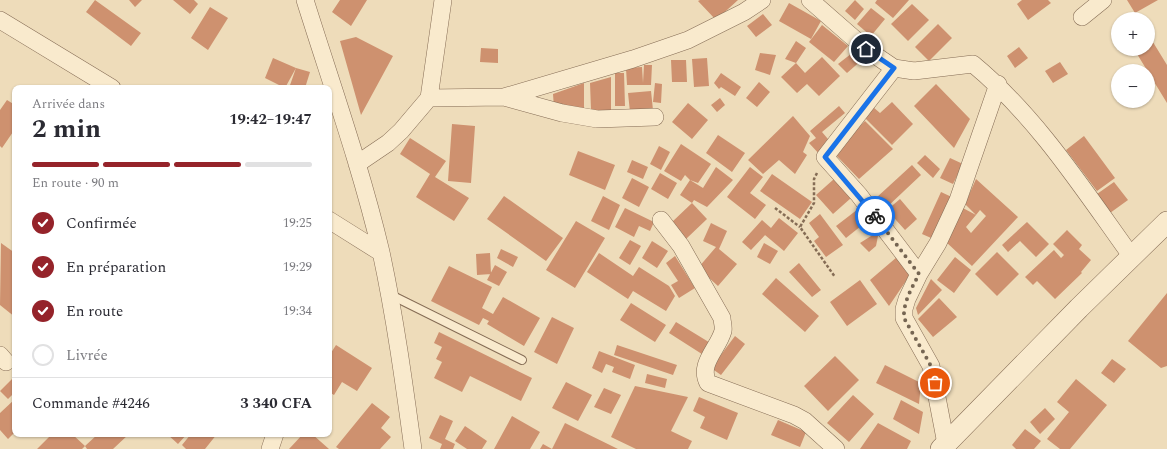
<!DOCTYPE html>
<html lang="fr">
<meta charset="utf-8">
<style>
:root{--surface:#fff;--page:#f2f2f3;--text:#2b2b33;--muted:#7c7c81;--line:#e1e1e2;--accent:#95232a}
body{margin:0;font-family:Spectral,serif;background:var(--page);color:var(--text);height:100vh;display:flex;flex-direction:column;font-size:15px;white-space:nowrap}
*{box-sizing:border-box;margin:0}
p{font-size:13px;color:var(--muted)}
.icon{flex:none;width:22px;height:22px;fill:none;stroke:currentColor;stroke-width:2;stroke-linecap:round;stroke-linejoin:round}
.map{position:relative;flex:1;overflow:hidden}
.side{position:absolute;left:12px;top:85px;width:320px;height:352px;display:flex;flex-direction:column;background:var(--surface);border-radius:8px;box-shadow:0 1px 3px #0004}
.side>*{flex:none}
.tools{position:absolute;left:1111px;top:12px;display:grid;gap:8px}
.tools a{display:grid;place-items:center;width:44px;height:44px;border-radius:50%;background:var(--surface);box-shadow:0 1px 3px #0004;font-size:20px}
.pin{position:absolute;display:grid;place-items:center;width:34px;height:34px;color:#fff;margin:-17px;border:2px solid #fff;border-radius:50%;box-shadow:0 1px 4px #0007}
.courier{position:absolute;display:grid;place-items:center;width:40px;height:40px;margin:-20px;border:3px solid #1a73e8;border-radius:50%;background:#fff;color:#222;box-shadow:0 1px 5px #0007}
.summary em{font-style:normal;font-weight:700}
.summary div{display:flex;flex-direction:column-reverse}
.summary{display:flex;align-items:center;justify-content:space-between;height:68px;padding:0 20px}
h1{font-size:26px;font-weight:700;line-height:30px}
.bar{display:grid;grid-template-columns:repeat(4,1fr);gap:6px 4px;align-content:center;height:48px;padding:0 20px}
.bar i{height:5px;border-radius:3px;background:var(--line)}
.bar .current{background:var(--accent)}
.bar p{grid-column:span 4}
.line{display:flex;align-items:center;gap:10px;padding:0 20px;border-top:1px solid var(--line)}
.line div{flex:1}
ol{padding:0 20px;list-style:none}
li{display:flex;align-items:center;gap:12px;height:44px}
li p{margin-inline-start:auto}
li .icon{padding:4px;border-radius:50%;background:var(--accent);color:#fff;stroke-width:4}
li:last-child{color:var(--muted)}
li i{width:22px;height:22px;border:2px solid var(--line);border-radius:50%}
.map>svg:first-child{display:block}
</style>
<div class="map">
<svg width="1167" height="449" viewBox="0 0 1167 449">
<rect width="100%" height="100%" fill="#eedcba"/>
<!-- building -->
<path fill="#ce916f" d="M95 0 141 33 131 46 86 12Z
M129 0H142L135 7Z
M173 0H194L198 4 190 14Z
M340 0H367L351 26 332 12Z
M700 0H738L716 20 698 1Z
M855 0 864 9 855 20 845 11Z
M877 0H909L893 18 875 3Z
M1022 0H1048L1051 3 1028 20 1017 4Z
M1127 0H1158L1135 13Z
M789 3 821 21 811 39 779 21Z
M912 4 929 20 908 41 891 24Z
M210 7 228 18 208 50 191 38Z
M871 8 885 19 871 36 857 24Z
M763 14 772 25 756 37 747 26Z
M938 24 952 38 929 61 915 47Z
M822 25 848 46 834 62 809 42Z
M1148 34 1167 65V103L1134 49H1148Z
M356 37 393 56 361 115 340 41Z
M796 41 806 48 796 63 785 59Z
M1019 47 1028 58 1015 68 1007 56Z
M481 48 498 49V63L480 62Z
M856 50 863 59 847 73 838 64Z
M760 53 776 55 770 75 755 70Z
M822 57 840 76 819 96 807 84 797 93 781 77 796 63 805 73Z
M273 58 296 68 285 88 265 78Z
M707 58 709 86 694 87 692 59Z
M671 60H686L687 82H672Z
M1060 62 1068 74 1053 83 1045 71Z
M644 65H652L651 85H627L626 68 642 67 643 83Z
M296 68 310 72 305 88H289Z
M615 73H624L625 106H615Z
M721 73 741 87 735 96 721 87 719 89 714 83Z
M611 77V110H591L590 83Z
M759 82 770 92 757 107 746 98Z
M584 83V108H554L553 94Z
M655 83 662 84 661 103 653 102Z
M936 84 970 119 954 148 914 106Z
M651 91 653 110 630 112 628 93Z
M720 98 725 105 717 112 711 105Z
M7 100 15 105V129L2 148 0 146V110Z
M892 102 913 124 892 145 863 116 873 107 880 113Z
M688 103 708 120 692 139 672 122Z
M839 106 845 113 822 132 833 145 821 156 809 143 816 138 810 131Z
M793 116 810 136 803 152 807 155 795 174 779 160 763 174 748 160Z
M865 121 893 149 859 179 833 152Z
M452 124 475 126 471 183 448 181Z
M718 135 745 153 732 172 706 153Z
M1084 136 1115 178 1097 191 1066 150Z
M410 138 446 161 435 177 469 198 454 221 416 197 430 174 400 154Z
M681 144 711 164 698 183 690 180 685 175 681 181 664 171Z
M659 146 670 152 661 170 650 164Z
M578 151 615 165 605 190 569 175Z
M925 155 940 169 933 178 917 163Z
M950 158 963 164 953 184 940 178Z
M632 160 648 167 643 179 627 172Z
M912 165 921 175 886 208 876 198Z
M716 167 733 180 707 207 694 200 692 203 680 195 690 180 703 188Z
M750 167 763 177 750 193 766 205 755 219 727 197Z
M660 173 677 183 668 199 651 189Z
M772 174 812 202 800 219 760 191Z
M632 178 649 187 639 207 622 198Z
M834 179 851 198 833 214 816 195Z
M976 179 1018 217 972 266 946 242 961 207 976 215 966 227 971 233 986 216 980 210 976 215 965 204Z
M1114 182 1128 200 1110 213 1097 194Z
M941 192 956 199 938 241 922 234Z
M504 196 563 238 546 261 487 219Z
M603 196 620 205 609 230 591 221Z
M900 199 917 219 905 230 887 210Z
M692 203 707 219 686 239 671 223Z
M862 206 871 218 846 238 836 226Z
M625 208 654 222 650 231 639 226 634 237 615 227Z
M820 214 843 245 826 257 814 241 819 237 809 223Z
M779 218 798 233 784 251 765 235 768 232 751 250 742 242 762 220 771 228Z
M576 221 605 238 575 288 546 270Z
M1027 222 1049 244 1036 257 1020 241 1008 252 1002 245Z
M711 223 727 231 719 249 737 264 718 286 698 268 716 247 703 241Z
M1067 230 1082 245 1079 249 1091 260 1081 272 1082 273 1055 299 1037 281 1033 285 1025 277 1054 250 1061 258 1064 255 1053 244Z
M879 231 876 246 869 252 860 243Z
M630 240 641 246 630 265 619 258Z
M652 241 668 251 657 268 642 258Z
M1 243 15 253V317L0 305Z
M764 243 778 251 770 264 757 257Z
M501 249 518 257 513 267 497 258Z
M997 252 1019 274 997 296 975 274Z
M490 253 491 274 477 275 476 254Z
M599 253 633 276 639 267 669 286 675 296 666 311 633 291 628 299 587 272Z
M675 256 695 288 679 298 671 285 678 281 666 263Z
M897 257 910 275 889 306 870 280Z
M955 257 971 270 954 293 937 280Z
M799 263 821 290 812 297 789 272Z
M495 265 507 272 499 286 487 280Z
M449 266 492 287 482 308 493 314 503 297 540 318 524 346 487 324 489 321 483 318 479 325 431 301Z
M776 278 819 316 805 332 762 294Z
M931 279 942 290 918 315 916 308Z
M860 280 877 304 847 326 830 302Z
M1167 293V366L1161 368 1128 341Z
M939 298 957 317 933 337 918 319Z
M631 303 666 325 655 342 620 320Z
M552 317 574 328 557 364 534 352Z
M676 322 712 344 705 356 669 333Z
M439 332 532 378 521 401 470 376 462 392 434 378 442 362 436 359 442 347 434 343Z
M735 336 745 344 721 375 711 368Z
M336 345 372 368 357 391 342 382 334 395 329 392V356Z
M617 345 677 365 673 375 614 355Z
M599 351 635 365 630 379 612 372 614 367 606 364 602 373 592 368Z
M835 356 859 380 828 411 804 386Z
M1112 359 1126 369 1114 383 1101 373Z
M885 365 921 383 919 404 876 383Z
M647 374 667 379 665 388 645 383Z
M13 378 15 381V392L8 399 0 391Z
M1076 379 1107 405 1070 449H1060L1047 439 1069 412 1057 402Z
M566 382 592 395 578 421 552 408Z
M635 386 688 397 671 431 692 441 688 449H636L611 437Z
M604 388 621 395 611 414 594 407Z
M853 395 874 414 849 442 827 423Z
M699 397 738 413 727 440 700 428 705 417 693 411Z
M15 399V432L8 439 0 430V413Z
M901 400 923 412 919 434 893 419Z
M372 403 390 417 381 428 391 437 380 449H339L336 447Z
M1045 408 1055 419 1040 434 1030 422Z
M440 415 453 421 445 439 455 444 453 449H440L442 444 429 438Z
M512 416 540 432 530 449H494Z
M778 420 806 432 800 447 771 435Z
M565 423 618 449H552Z
M878 423 911 441 907 449H860Z
M465 426 487 441 482 449H467L455 441Z
M1025 429 1041 441 1034 449H1016L1012 445Z
M52 434H72L85 446 82 449H37Z
M98 434H129L113 449H87L85 446Z
M167 434H187L178 444Z
M191 434H217L205 449H186L182 445Z
M303 434H312L329 449H289Z
M543 444 552 449H540Z"/>
<g fill="none" stroke-linecap="round" stroke-linejoin="round">
<!-- service casing -->
<g stroke="#856c55" stroke-width="10">
<path id="service" d="M389 294 522 360"/>
</g>
<!-- minor casing -->
<g stroke="#856c55" stroke-width="18">
<path id="minor" d="M305 0C331 83 361 167 381 252 395 317 404 383 413 449
M810 0 866 49 894 68 914 71 973 64C1037 117 1083 189 1132 257
M1082 17 1103 0
M0 20 112 88
M894 68 825 157 859 195 919 274
M504 97 562 113 597 119 655 117
M429 98 504 97 633 59 688 40 744 12 762 0
M357 164 388 143 401 131 429 98 443 0
M329 220 380 252
M661 220 681 246 722 318C722 322 724 327 723 331 718 349 698 364 708 383L794 415 805 421 836 449
M0 355 6 362
M946 444 931 366 904 318V309L907 299 919 274 938 243 958 200 998 84
M270 449 275 434"/>
</g>
<!-- tertiary casing -->
<g stroke="#856c55" stroke-width="22">
<path id="tertiary" d="M941 449 1079 308 1167 222"/>
</g>
<!-- path -->
<path stroke="#856c55" stroke-width="2.5" stroke-dasharray="3 2" stroke-linecap="butt" d="M817 173 814 179V203L800 227 835 277
M775 208 800 227"/>
<!-- service -->
<use href="#service" stroke="#f9eacd" stroke-width="8"/>
<!-- minor -->
<use href="#minor" stroke="#f9eacd" stroke-width="17"/>
<!-- tertiary -->
<use href="#tertiary" stroke="#f9eacd" stroke-width="21"/>
</g>
<g fill="none" stroke-linecap="round" stroke-linejoin="round">
<!-- done -->
<path stroke="#756552" stroke-width="4" stroke-dasharray="0 7.2" d="M875 216 919 274C912 288 903 302 904 318L931 366 935 383"/>
<!-- route -->
<path stroke="#1a73e8" stroke-width="5" d="M866 49 894 68 825 157 875 216"/>
</g>
</svg>
<div class="tools">
<a>+</a>
<a>−</a>
</div>
<div class="pin" style="left:935px;top:383px;background:#ea580c"><svg class="icon" aria-label="bag" viewBox="0 0 24 24"><path d="M5 8h14l-1 12H6zM9 8a3 3 0 0 1 6 0"/></svg></div>
<div class="pin" style="left:866px;top:49px;background:#1f2937"><svg class="icon" aria-label="home" viewBox="0 0 24 24"><path d="M3 11l9-7 9 7M6 9v11h12V9"/></svg></div>
<div class="courier" style="left:875px;top:216px"><svg class="icon" aria-label="bike" viewBox="0 0 24 24"><circle cx="6" cy="16" r="4"/><circle cx="18" cy="16" r="4"/><path d="M6 16l4-8h5l3 8M10 8l3 8H6M13 5h3"/></svg></div>
<section class="side">
<div class="summary"><div><h1>2 min</h1><p>Arrivée dans</p></div><em>19:42–19:47</em></div>
<div class="bar"><i class="current"></i><i class="current"></i><i class="current"></i><i></i><p>En route · 90 m</p></div>
<ol>
<li><svg class="icon" aria-label="check" viewBox="0 0 24 24"><path d="M5 12l5 5 9-10"/></svg>Confirmée<p>19:25</p></li>
<li><svg class="icon" aria-label="check" viewBox="0 0 24 24"><path d="M5 12l5 5 9-10"/></svg>En préparation<p>19:29</p></li>
<li><svg class="icon" aria-label="check" viewBox="0 0 24 24"><path d="M5 12l5 5 9-10"/></svg>En route<p>19:34</p></li>
<li><i></i>Livrée</li>
</ol>
<div class="line" style="height:52px"><div>Commande #4246</div><b>3 340 CFA</b></div>
</section>
</div>
